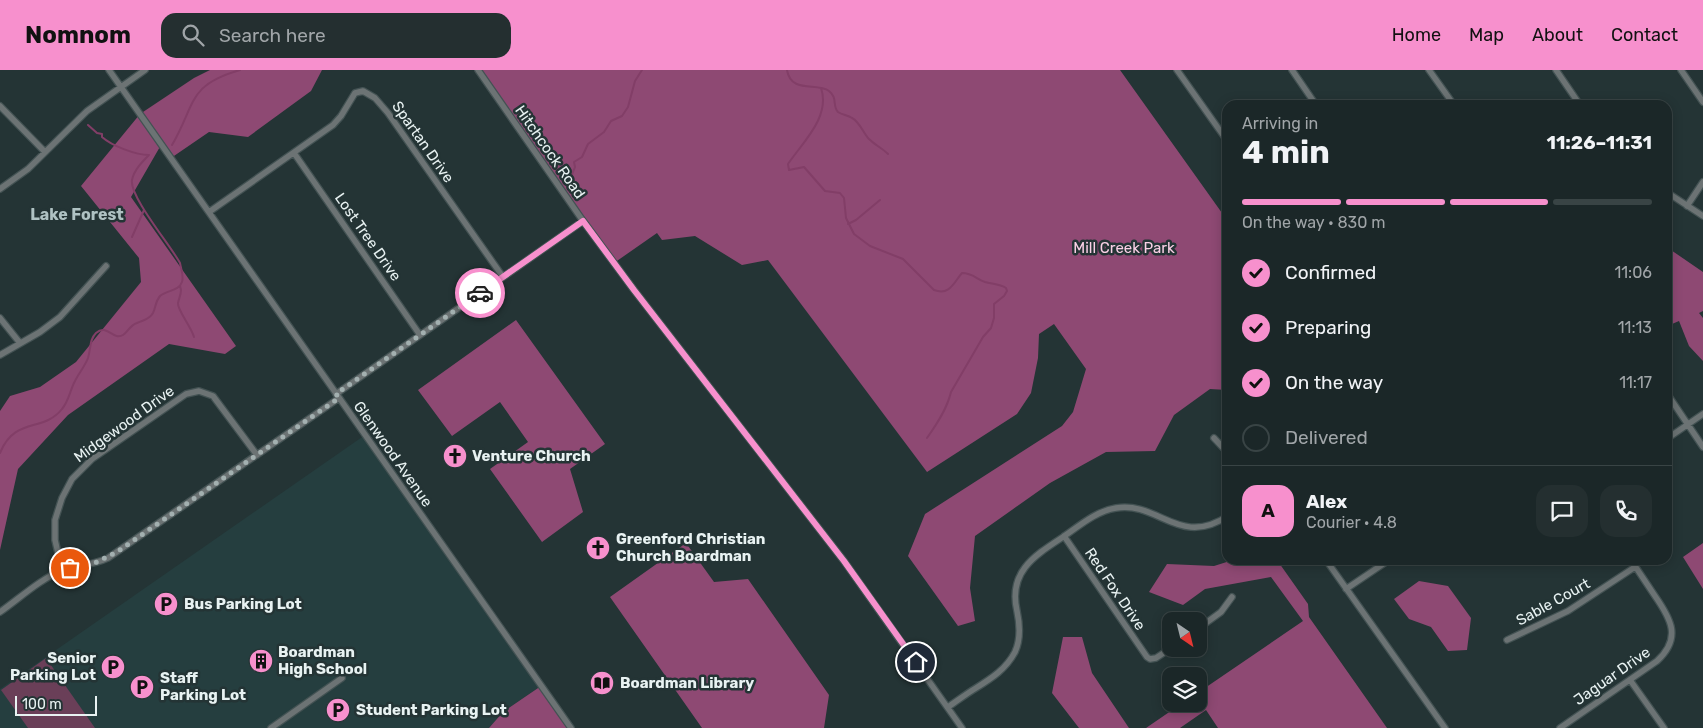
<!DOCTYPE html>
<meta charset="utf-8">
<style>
:root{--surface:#1b2728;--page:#242f30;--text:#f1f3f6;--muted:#a0a5a8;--line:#394445;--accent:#f790cd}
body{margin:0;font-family:Rubik,sans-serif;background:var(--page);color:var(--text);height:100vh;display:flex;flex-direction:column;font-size:19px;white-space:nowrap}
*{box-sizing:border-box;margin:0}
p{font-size:16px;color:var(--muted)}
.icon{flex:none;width:28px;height:28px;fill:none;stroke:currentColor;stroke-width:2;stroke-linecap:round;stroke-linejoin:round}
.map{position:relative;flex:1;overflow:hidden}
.details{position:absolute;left:1222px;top:30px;width:450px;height:465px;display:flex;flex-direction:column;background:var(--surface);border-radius:15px;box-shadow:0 2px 12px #0003,0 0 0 1px var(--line)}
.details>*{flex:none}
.needle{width:32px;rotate:145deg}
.buttons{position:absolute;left:1162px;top:542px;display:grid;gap:10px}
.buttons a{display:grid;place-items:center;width:45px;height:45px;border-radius:10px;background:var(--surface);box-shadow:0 2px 12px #0003,0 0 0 1px var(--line);font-size:25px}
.scale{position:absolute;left:15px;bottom:12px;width:82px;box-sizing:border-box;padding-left:5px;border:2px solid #e8f2f2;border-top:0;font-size:14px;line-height:18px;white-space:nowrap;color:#e8f2f2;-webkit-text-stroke:4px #243435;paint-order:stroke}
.pin{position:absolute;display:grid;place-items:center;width:42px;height:42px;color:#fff;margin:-21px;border:2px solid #fff;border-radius:50%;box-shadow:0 1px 5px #0007}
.courier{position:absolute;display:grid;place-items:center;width:50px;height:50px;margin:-25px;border:4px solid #f790cd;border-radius:50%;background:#fff;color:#222;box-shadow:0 1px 6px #0007}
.summary em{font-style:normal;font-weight:700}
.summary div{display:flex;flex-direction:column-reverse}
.summary{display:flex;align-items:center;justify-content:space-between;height:85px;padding:0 20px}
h1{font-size:32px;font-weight:700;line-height:38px}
.bar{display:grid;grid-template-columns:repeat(4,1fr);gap:8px 5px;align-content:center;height:60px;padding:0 20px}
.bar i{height:6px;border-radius:4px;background:var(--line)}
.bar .active{background:var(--accent)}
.bar p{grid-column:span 4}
.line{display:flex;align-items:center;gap:12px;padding:0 20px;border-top:1px solid var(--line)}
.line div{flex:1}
.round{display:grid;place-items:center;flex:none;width:52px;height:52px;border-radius:15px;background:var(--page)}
ol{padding:0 20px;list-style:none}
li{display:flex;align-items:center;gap:15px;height:55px}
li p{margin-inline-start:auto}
li .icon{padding:5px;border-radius:50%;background:var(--accent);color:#111;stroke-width:4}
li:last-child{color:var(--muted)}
li i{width:28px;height:28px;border:2px solid var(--line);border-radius:50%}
header{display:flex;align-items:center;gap:30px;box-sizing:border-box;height:70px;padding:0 25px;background:var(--accent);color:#111}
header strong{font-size:24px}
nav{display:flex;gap:28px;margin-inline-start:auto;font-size:18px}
.search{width:350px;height:45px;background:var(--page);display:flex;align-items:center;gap:12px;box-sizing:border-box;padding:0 18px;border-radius:15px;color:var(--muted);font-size:19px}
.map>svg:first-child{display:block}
</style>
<header>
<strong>Nomnom</strong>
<div class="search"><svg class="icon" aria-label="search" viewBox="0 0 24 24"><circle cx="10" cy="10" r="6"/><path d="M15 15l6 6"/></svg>Search here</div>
<nav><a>Home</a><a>Map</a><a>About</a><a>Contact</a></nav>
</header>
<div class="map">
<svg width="1703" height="658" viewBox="0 0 1703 658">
<rect width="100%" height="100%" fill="#243435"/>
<!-- built -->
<path fill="#253e3f" d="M365 365 541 616 503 642 489 658H0V619Z"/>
<!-- green -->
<path fill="#6a3f58" d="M46 588 95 658H28L1 620Z"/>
<!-- forest -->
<path fill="#8e4973" d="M210 0H322L311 21 248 67 209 62 171 88 161 75 131 127 236 276 225 284 169 274 68 345 18 399 0 480V341L10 326 40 317 76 292 141 212 139 188 81 116 140 44 194 8Z
M478 0H1120L1227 150V320L1210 319 1174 345 1155 381 1106 382 1050 413 975 466 970 518 975 551 958 556 908 486 925 444 1062 356 1073 342 1086 299 1054 254 1039 264 1038 288 1031 323 1017 344 927 402 768 190 742 195 695 166 662 170 657 163 614 193Z
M1668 178 1703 202V241L1699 243 1703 248V291L1689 276 1679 251 1672 254 1668 249Z
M516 250 605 374 570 399 583 442 542 472 490 399 528 372 500 332 452 366 418 320Z
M686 473 714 512 748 509 829 625 824 658H702L610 527Z
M1703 473V519L1683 487Z
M1233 490H1277L1308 534 1309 547 1387 658H1218L1206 640 1180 658H1146L1181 634H1199V622L1303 551 1271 507 1205 519 1183 535 1149 522 1167 494 1214 496Z
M1419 511 1448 516 1471 548 1467 580 1448 581 1431 557 1409 549 1394 529Z
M1063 567H1082L1092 603 1129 658H1079L1052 623Z
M541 616 571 658H489L503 642Z"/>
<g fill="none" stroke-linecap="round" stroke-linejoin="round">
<!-- stream -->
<path stroke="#823e67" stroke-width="2" d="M787 0C791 24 817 12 829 21 838 28 832 36 838 42 842 45 848 45 852 48 860 52 863 63 869 69 875 75 882 78 888 84
M821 18C831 47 802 73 788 94L789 100 804 97 825 121 840 123 844 128 846 148 854 164 870 176 903 189 934 220C950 226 954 212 962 203 973 203 976 209 985 212 992 214 1000 214 1006 218L1007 221 1004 226 994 234V248L991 258 983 267 951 322C947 339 937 354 927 368
M88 55 97 63 102 64V67C112 76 136 85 149 85
M172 75C196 34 187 15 240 0
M571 107 575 97 574 92 582 87 588 74 604 62 611 51 622 46 628 37 635 11 642 0
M848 154 856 150 880 130
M132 167 144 140
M180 216 181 220C181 225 179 228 178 233 177 240 191 256 194 267
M0 383C15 346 43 363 62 339 69 331 70 320 75 311 79 303 85 296 88 288 91 279 89 270 96 263 107 253 113 271 123 265 128 262 130 255 137 253 143 250 149 250 153 243 156 237 155 232 160 226 167 220 179 221 182 212 184 206 181 199 180 193 171 176 129 126 132 110 134 100 142 92 149 85"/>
<!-- minor casing -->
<g stroke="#435253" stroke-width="8">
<path id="minor" d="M109 0 571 658
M478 0 583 151 634 220 844 491 962 658
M1177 0 1228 72
M1292 0 1316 35
M1429 0 1454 35
M1556 0 1580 35
M1681 0 1703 32
M0 36 45 82
M294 83 420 265
M0 119 28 99 87 41 145 0
M1668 123 1703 146
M1687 136 1703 112
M209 142 333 55 341 46 355 23 363 21 375 28 388 43 503 207
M0 248 20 273
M0 285 40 262 60 247 106 196
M336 324 583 151
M1668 325 1703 377
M1214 368 1228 383
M1668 368 1703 344
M1064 466 1147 587 1150 589 1156 588 1171 578
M1326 490 1445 658
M62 500 55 470V450L62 428 72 409 92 389 186 324 199 321 213 326 257 385
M1346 519 1389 490
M0 542C20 528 40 509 63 500 78 494 91 496 108 488L339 328
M1199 558 1221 542 1232 527
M1507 570 1568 541 1635 497
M1630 610 1664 658
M948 637C957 631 966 624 976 618 992 608 1006 599 1015 582 1021 569 1020 555 1017 541 1008 502 1034 486 1063 467 1079 456 1096 441 1116 438 1159 431 1179 478 1228 446
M271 658 342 608
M1560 658 1657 591C1682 568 1671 549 1655 526 1647 514 1639 502 1631 490"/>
</g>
<!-- minor -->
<use href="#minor" stroke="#6c7374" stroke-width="5.5"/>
</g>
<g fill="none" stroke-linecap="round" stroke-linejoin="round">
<!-- done -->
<path stroke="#a3b0b0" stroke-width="5" stroke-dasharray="0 9" d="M70 498 93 494 117 482 339 328 336 324 480 223"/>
<!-- route -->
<path stroke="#f790cd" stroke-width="6" d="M480 223 583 151 634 220 844 491 916 592"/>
</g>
<!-- icons -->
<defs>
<g id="church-disc" transform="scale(1.25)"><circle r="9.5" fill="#f790cd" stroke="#243435"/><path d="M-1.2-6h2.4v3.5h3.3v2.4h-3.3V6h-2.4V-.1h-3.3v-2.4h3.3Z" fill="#111"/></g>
<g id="parking-disc" transform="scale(1.25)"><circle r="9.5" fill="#f790cd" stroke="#243435"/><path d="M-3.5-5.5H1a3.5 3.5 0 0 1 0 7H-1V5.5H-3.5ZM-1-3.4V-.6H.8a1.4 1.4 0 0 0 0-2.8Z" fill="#111"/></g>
<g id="building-disc" transform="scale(1.25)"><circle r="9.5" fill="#f790cd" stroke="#243435"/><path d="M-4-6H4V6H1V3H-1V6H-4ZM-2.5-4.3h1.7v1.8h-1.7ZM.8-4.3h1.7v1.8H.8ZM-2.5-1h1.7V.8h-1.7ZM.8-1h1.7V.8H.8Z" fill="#111"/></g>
<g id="library-disc" transform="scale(1.25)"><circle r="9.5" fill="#f790cd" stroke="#243435"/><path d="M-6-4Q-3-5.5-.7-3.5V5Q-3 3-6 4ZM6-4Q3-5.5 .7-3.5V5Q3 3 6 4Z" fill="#111"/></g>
</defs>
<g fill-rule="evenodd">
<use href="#church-disc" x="455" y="386"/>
<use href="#church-disc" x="598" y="478"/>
<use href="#parking-disc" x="166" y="534"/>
<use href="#building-disc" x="261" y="591"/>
<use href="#parking-disc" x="113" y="597"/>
<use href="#library-disc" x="602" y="613"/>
<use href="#parking-disc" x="142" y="617"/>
<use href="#parking-disc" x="338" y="640"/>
</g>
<g text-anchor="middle" stroke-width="5" stroke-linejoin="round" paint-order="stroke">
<!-- street labels -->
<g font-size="15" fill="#e8f2f2" stroke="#243435">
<text transform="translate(423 72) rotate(55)" y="5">Spartan Drive</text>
<text transform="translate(550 82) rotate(55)" y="5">Hitchcock Road</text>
<text transform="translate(368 167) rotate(55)" y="5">Lost Tree Drive</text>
<text transform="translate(124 354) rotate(-36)" y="5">Midgewood Drive</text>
<text transform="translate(393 384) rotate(55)" y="5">Glenwood Avenue</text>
<text transform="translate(1115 519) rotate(56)" y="5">Red Fox Drive</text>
<text transform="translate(1553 532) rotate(-29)" y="5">Sable Court</text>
<text transform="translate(1612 606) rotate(-35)" y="5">Jaguar Drive</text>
</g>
<!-- park labels -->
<g font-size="15" fill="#fad0e6" stroke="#243435">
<text x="1124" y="183">Mill Creek Park</text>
</g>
<!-- poi labels -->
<g font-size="15" font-weight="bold" fill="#e8f2f2" stroke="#243435" text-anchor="start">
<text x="472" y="391">Venture Church</text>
<text x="616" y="474">Greenford Christian<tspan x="616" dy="17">Church Boardman</tspan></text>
<text x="184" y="539">Bus Parking Lot</text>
<text x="278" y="587">Boardman<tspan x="278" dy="17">High School</tspan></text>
<text x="96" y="593" text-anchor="end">Senior<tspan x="96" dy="17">Parking Lot</tspan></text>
<text x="160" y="613">Staff<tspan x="160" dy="17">Parking Lot</tspan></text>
<text x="620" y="618">Boardman Library</text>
<text x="356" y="645">Student Parking Lot</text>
</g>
<!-- neighbourhood labels -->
<g font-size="16" font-weight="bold" fill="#afc2c3" stroke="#243435">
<text x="77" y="150">Lake Forest</text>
</g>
</g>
</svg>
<div class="buttons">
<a><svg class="needle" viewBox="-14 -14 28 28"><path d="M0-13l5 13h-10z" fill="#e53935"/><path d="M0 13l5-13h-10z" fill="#a0a5a8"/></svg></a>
<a><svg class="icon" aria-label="layers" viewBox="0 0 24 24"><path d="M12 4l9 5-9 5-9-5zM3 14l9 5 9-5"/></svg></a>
</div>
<div class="scale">100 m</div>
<div class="pin" style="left:70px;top:498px;background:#ea580c"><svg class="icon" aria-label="bag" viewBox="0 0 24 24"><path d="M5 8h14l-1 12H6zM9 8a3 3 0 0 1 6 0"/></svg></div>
<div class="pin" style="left:916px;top:592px;background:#1f2937"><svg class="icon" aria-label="home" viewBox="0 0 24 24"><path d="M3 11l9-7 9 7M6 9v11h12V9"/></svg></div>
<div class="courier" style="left:480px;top:223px"><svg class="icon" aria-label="car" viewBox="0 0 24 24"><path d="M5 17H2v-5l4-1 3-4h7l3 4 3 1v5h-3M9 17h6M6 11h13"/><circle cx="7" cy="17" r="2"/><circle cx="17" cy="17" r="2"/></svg></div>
<section class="details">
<div class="summary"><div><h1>4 min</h1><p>Arriving in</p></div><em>11:26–11:31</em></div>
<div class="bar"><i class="active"></i><i class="active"></i><i class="active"></i><i></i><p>On the way · 830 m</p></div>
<ol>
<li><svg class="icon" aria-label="check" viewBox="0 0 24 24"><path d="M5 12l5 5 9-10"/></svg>Confirmed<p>11:06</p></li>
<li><svg class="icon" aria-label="check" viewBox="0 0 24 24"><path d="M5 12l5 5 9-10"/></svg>Preparing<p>11:13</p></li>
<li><svg class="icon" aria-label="check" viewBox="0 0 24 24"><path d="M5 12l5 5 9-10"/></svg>On the way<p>11:17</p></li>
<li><i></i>Delivered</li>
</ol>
<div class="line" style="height:90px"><b class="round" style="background:var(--accent);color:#111">A</b><div><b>Alex</b><p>Courier · 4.8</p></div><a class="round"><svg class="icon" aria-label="chat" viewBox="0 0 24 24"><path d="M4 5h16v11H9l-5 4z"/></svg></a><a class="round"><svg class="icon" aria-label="phone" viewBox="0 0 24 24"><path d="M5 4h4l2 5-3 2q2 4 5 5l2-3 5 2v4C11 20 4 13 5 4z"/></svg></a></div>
</section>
</div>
